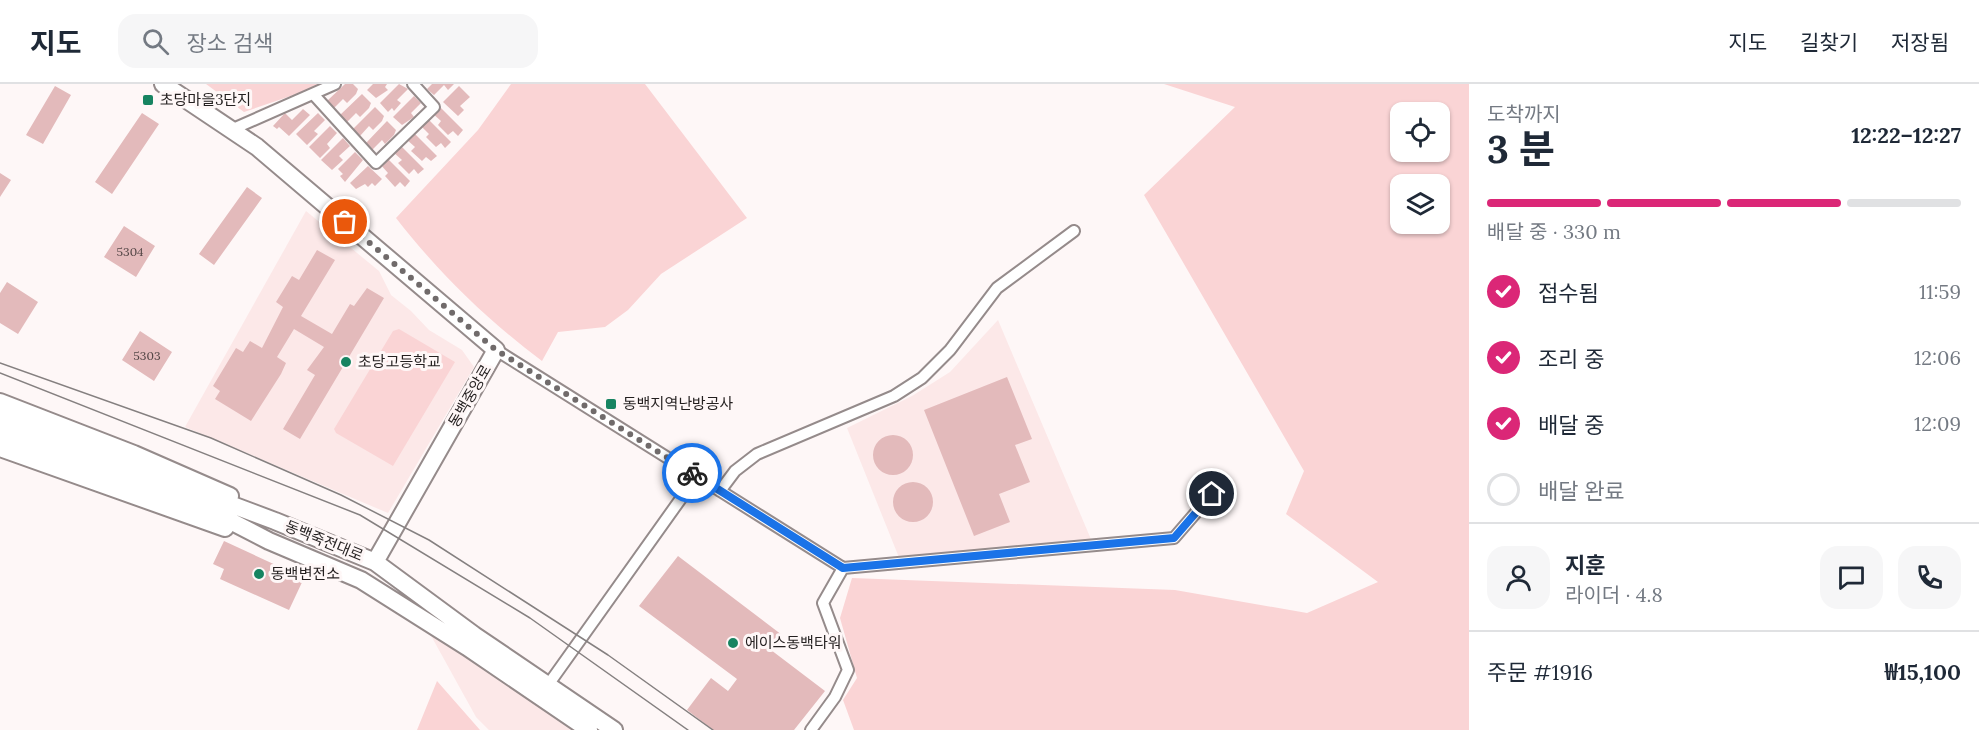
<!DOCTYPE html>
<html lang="ko">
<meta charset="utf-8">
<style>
:root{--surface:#fff;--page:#f6f6f7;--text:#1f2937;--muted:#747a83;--line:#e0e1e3;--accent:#db2777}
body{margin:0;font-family:Lora,"Noto Sans KR",serif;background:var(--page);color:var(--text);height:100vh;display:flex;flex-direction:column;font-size:22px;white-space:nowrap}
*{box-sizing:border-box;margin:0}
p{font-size:20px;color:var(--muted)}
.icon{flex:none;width:33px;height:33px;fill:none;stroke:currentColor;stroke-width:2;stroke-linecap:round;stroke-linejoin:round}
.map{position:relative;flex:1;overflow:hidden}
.details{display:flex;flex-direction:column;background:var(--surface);width:510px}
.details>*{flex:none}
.tools{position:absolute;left:1390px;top:18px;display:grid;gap:12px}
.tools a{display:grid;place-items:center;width:60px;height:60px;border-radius:12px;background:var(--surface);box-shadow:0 2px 4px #0004;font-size:30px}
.pin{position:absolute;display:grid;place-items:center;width:51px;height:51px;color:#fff;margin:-26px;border:3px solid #fff;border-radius:50%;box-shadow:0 2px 6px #0007}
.courier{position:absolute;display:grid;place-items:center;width:60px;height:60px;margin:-30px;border:4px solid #1a73e8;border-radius:50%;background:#fff;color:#222;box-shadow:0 2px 8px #0007}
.overview em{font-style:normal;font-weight:700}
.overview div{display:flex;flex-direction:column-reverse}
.overview{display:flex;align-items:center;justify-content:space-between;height:102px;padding:0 18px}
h1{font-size:39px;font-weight:700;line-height:45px}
.bar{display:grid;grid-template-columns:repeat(4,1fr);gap:9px 6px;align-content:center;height:72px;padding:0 18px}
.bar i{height:8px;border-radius:4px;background:var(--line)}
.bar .on{background:var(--accent)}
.bar p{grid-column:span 4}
.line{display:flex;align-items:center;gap:15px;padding:0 18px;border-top:2px solid var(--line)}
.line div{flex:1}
.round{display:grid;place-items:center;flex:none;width:63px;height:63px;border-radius:18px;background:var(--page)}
ol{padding:0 18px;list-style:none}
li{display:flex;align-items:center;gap:18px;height:66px}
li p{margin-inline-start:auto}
li .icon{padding:6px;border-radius:50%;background:var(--accent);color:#fff;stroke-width:4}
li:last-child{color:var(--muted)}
li i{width:33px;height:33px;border:3px solid var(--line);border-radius:50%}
header{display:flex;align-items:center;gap:36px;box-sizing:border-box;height:84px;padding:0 30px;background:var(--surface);border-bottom:2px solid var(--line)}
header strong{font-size:28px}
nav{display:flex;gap:33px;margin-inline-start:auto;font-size:21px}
.search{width:420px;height:54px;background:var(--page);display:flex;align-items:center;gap:15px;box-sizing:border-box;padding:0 21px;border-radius:18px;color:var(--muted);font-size:22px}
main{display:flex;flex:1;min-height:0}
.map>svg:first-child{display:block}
</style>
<header>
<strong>지도</strong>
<div class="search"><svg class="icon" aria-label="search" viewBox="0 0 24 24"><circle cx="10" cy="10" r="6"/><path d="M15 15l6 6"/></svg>장소 검색</div>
<nav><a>지도</a><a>길찾기</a><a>저장됨</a></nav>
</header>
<main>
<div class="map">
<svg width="1469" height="646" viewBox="0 0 1469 646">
<rect width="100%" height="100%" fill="#fef7f7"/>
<!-- built -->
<path fill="#fce8e8" d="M306 127 379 187 391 211 411 227 429 246 462 266 474 283 388 429 185 343Z
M998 236 1093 460 900 476 847 344 912 312 950 288Z
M429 548 580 646H489L476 633Z"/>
<!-- green -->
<path fill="#fad4d5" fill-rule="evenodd" d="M206 0H326L244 28Z
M511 0H645L747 134 661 190 628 226 605 243 558 248 542 277C487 236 438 188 396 134L478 46Z
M1164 0H1469V646H854L843 616 857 594 840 534 852 494 1175 506 1307 529 1378 498 1286 430 1304 387 1144 111 1235 23ZM1401 28H1440V68H1401ZM1401 100H1440V140H1401Z
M399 245 455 278 393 382 336 349 334 345 393 247Z
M437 597 480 646H417Z"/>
<!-- building -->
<path fill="#e3babb" d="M345 0H353L358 5 356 10 347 19 343 15 334 24 327 17Z
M373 0H387L385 3 388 6 376 14 367 6Z
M399 0 408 5 397 16 401 19 394 27 392 24 388 28 380 19Z
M432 0H454L448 6 444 1 434 11 427 5Z
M55 2 71 11 43 60 26 51Z
M459 2 470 13 460 22 464 26 458 32 443 18Z
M362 10 371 19 369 24 360 33 356 29 347 38 340 31Z
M414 12 421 19 411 29 414 33 402 41 393 33Z
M439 22 463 46 458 52 453 47 448 51 438 41 441 37 432 29Z
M375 23 384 32 382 37 373 46 369 42 360 52 353 45Z
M303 25 310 31 289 52 279 43 277 45 273 42 285 29 292 36Z
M142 29 159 40 112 110 95 98Z
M318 29 325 36 314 47 318 50 307 61 296 50Z
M427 34 451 58 445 64 441 59 436 63 426 53 429 50 420 41Z
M387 37 396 46 394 51 385 60 382 56 372 66 366 59Z
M330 42 337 49 327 60 330 64 320 74 309 63Z
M413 48 437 72 431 77 426 73 422 77 411 67 415 63 406 55Z
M343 54 350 62 339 72 343 76 332 86 321 76Z
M400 61 424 85 418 90 414 85 409 90 398 79 402 76 393 68Z
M355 68 363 76 345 98 340 92 343 90 338 85Z
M386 73 410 97 405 103 400 98 395 103 385 92 388 89 380 80Z
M368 82 382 95 375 102 372 99 368 103 365 100 356 105 350 99Z
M0 89 11 96 0 113Z
M247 103 262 114 214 181 199 170Z
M124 142 155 162 136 193 104 173Z
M317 166 335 176 301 232 332 250 350 220 354 222 367 204 384 214 300 355 283 345 315 291 307 286 324 263 294 245 277 273 286 279 281 290 251 337 215 315 220 307 213 302 236 264 243 268 250 257 262 264 283 223 276 218 292 192 299 196Z
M7 198 38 218 18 250 0 239V209Z
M140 247 172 268 154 297 122 276Z
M1007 293 1032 355 1015 361 1030 398 999 410 1010 438 974 452 924 326Z
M873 371a20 20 0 1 1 40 0a20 20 0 1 1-40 0Z
M893 418a20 20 0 1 1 40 0a20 20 0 1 1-40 0Z
M224 457 304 494 289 526 220 495 224 485 213 480Z
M678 472 782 551 771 566 825 607 794 646H713L687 626 711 594 728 607 737 595 639 522Z"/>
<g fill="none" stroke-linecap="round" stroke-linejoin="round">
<!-- street casing -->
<g stroke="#958b8b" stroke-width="14">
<path id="street" d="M314 11 376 79 434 23 413 0
M233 45 335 0
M496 266 843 484 1174 454 1212 410
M720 407 735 387 757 370 894 312 922 294 950 266 997 204 1074 147
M548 601 697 392
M811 646 835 613 848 586 823 519 843 484"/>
</g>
<!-- secondary casing -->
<g stroke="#958b8b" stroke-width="20">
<path id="secondary" d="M163 0 257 63 496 266 375 478
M0 318 134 370 230 412
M0 334 275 437 375 478 474 551 614 646
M0 349 207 425 269 457 361 496 467 563 589 646
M0 364 225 444"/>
</g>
<!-- street -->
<use href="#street" stroke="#fff" stroke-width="10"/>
<!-- secondary -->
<use href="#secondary" stroke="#fff" stroke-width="16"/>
<!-- tram -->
<path stroke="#858080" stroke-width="1.5" d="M0 279 211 354 341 411 429 456 608 571 713 646
M0 289 360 431 530 534 688 646"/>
</g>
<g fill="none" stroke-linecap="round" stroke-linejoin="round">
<!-- done -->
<path stroke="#706b6b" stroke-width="6" stroke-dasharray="0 10.8" d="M345 138 496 266 692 389"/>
<!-- route -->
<path stroke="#1a73e8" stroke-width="8" d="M692 389 843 484 1174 454 1212 410"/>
</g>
<!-- markers -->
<g fill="#178461" stroke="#fef7f7" stroke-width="2">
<rect x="142" y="10" width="12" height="12" rx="3"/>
<circle cx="346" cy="278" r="6"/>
<rect x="605" y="314" width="12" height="12" rx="3"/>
<circle cx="259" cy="490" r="6"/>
<circle cx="733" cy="559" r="6"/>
</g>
<g text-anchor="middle" stroke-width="6" stroke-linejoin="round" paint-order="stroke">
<!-- number labels -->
<g font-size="12" fill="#534646">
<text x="130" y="172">5304</text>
<text x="147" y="276">5303</text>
</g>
<!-- poi labels -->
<g font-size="15" fill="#231f1f" stroke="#fef7f7" text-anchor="start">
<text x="160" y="21">초당마을3단지</text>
<text x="358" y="283">초당고등학교</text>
<text x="623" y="325">동백지역난방공사</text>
<text x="271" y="495">동백변전소</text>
<text x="745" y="564">에이스동백타워</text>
</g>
<!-- street labels -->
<g font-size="15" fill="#231f1f" stroke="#fef7f7">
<text transform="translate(470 312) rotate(-60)" y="5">동백중앙로</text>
<text transform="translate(324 457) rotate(22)" y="5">동백죽전대로</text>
</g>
</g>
</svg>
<div class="tools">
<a><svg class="icon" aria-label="locate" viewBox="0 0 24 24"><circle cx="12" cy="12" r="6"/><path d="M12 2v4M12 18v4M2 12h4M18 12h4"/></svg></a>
<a><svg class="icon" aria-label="layers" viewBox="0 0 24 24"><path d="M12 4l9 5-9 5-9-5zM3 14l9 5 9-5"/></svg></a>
</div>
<div class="pin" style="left:345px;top:138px;background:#ea580c"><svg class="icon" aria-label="bag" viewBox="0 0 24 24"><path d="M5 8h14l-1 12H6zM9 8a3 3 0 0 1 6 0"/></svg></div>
<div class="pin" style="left:1212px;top:410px;background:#1f2937"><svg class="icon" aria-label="home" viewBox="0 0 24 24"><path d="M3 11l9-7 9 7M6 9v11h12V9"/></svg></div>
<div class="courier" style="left:692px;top:389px"><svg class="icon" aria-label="bike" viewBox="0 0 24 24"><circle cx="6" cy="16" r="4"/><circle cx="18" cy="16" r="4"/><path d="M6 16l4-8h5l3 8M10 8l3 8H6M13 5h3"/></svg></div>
</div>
<section class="details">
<div class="overview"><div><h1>3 분</h1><p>도착까지</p></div><em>12:22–12:27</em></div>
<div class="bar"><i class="on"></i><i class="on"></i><i class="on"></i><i></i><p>배달 중 · 330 m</p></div>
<ol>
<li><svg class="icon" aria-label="check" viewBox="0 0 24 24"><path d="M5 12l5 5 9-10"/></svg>접수됨<p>11:59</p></li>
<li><svg class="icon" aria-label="check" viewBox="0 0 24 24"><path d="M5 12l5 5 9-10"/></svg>조리 중<p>12:06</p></li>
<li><svg class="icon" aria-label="check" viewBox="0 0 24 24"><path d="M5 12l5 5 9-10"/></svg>배달 중<p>12:09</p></li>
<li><i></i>배달 완료</li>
</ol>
<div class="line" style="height:108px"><a class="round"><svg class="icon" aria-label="person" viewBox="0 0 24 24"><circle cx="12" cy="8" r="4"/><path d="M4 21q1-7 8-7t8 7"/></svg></a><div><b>지훈</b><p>라이더 · 4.8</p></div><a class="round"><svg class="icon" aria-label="chat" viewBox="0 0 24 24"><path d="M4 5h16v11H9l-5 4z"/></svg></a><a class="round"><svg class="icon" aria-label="phone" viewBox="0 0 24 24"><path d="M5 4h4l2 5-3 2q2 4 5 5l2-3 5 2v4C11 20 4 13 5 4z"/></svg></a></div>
<div class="line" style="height:78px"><div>주문 #1916</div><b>₩15,100</b></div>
</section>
</main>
